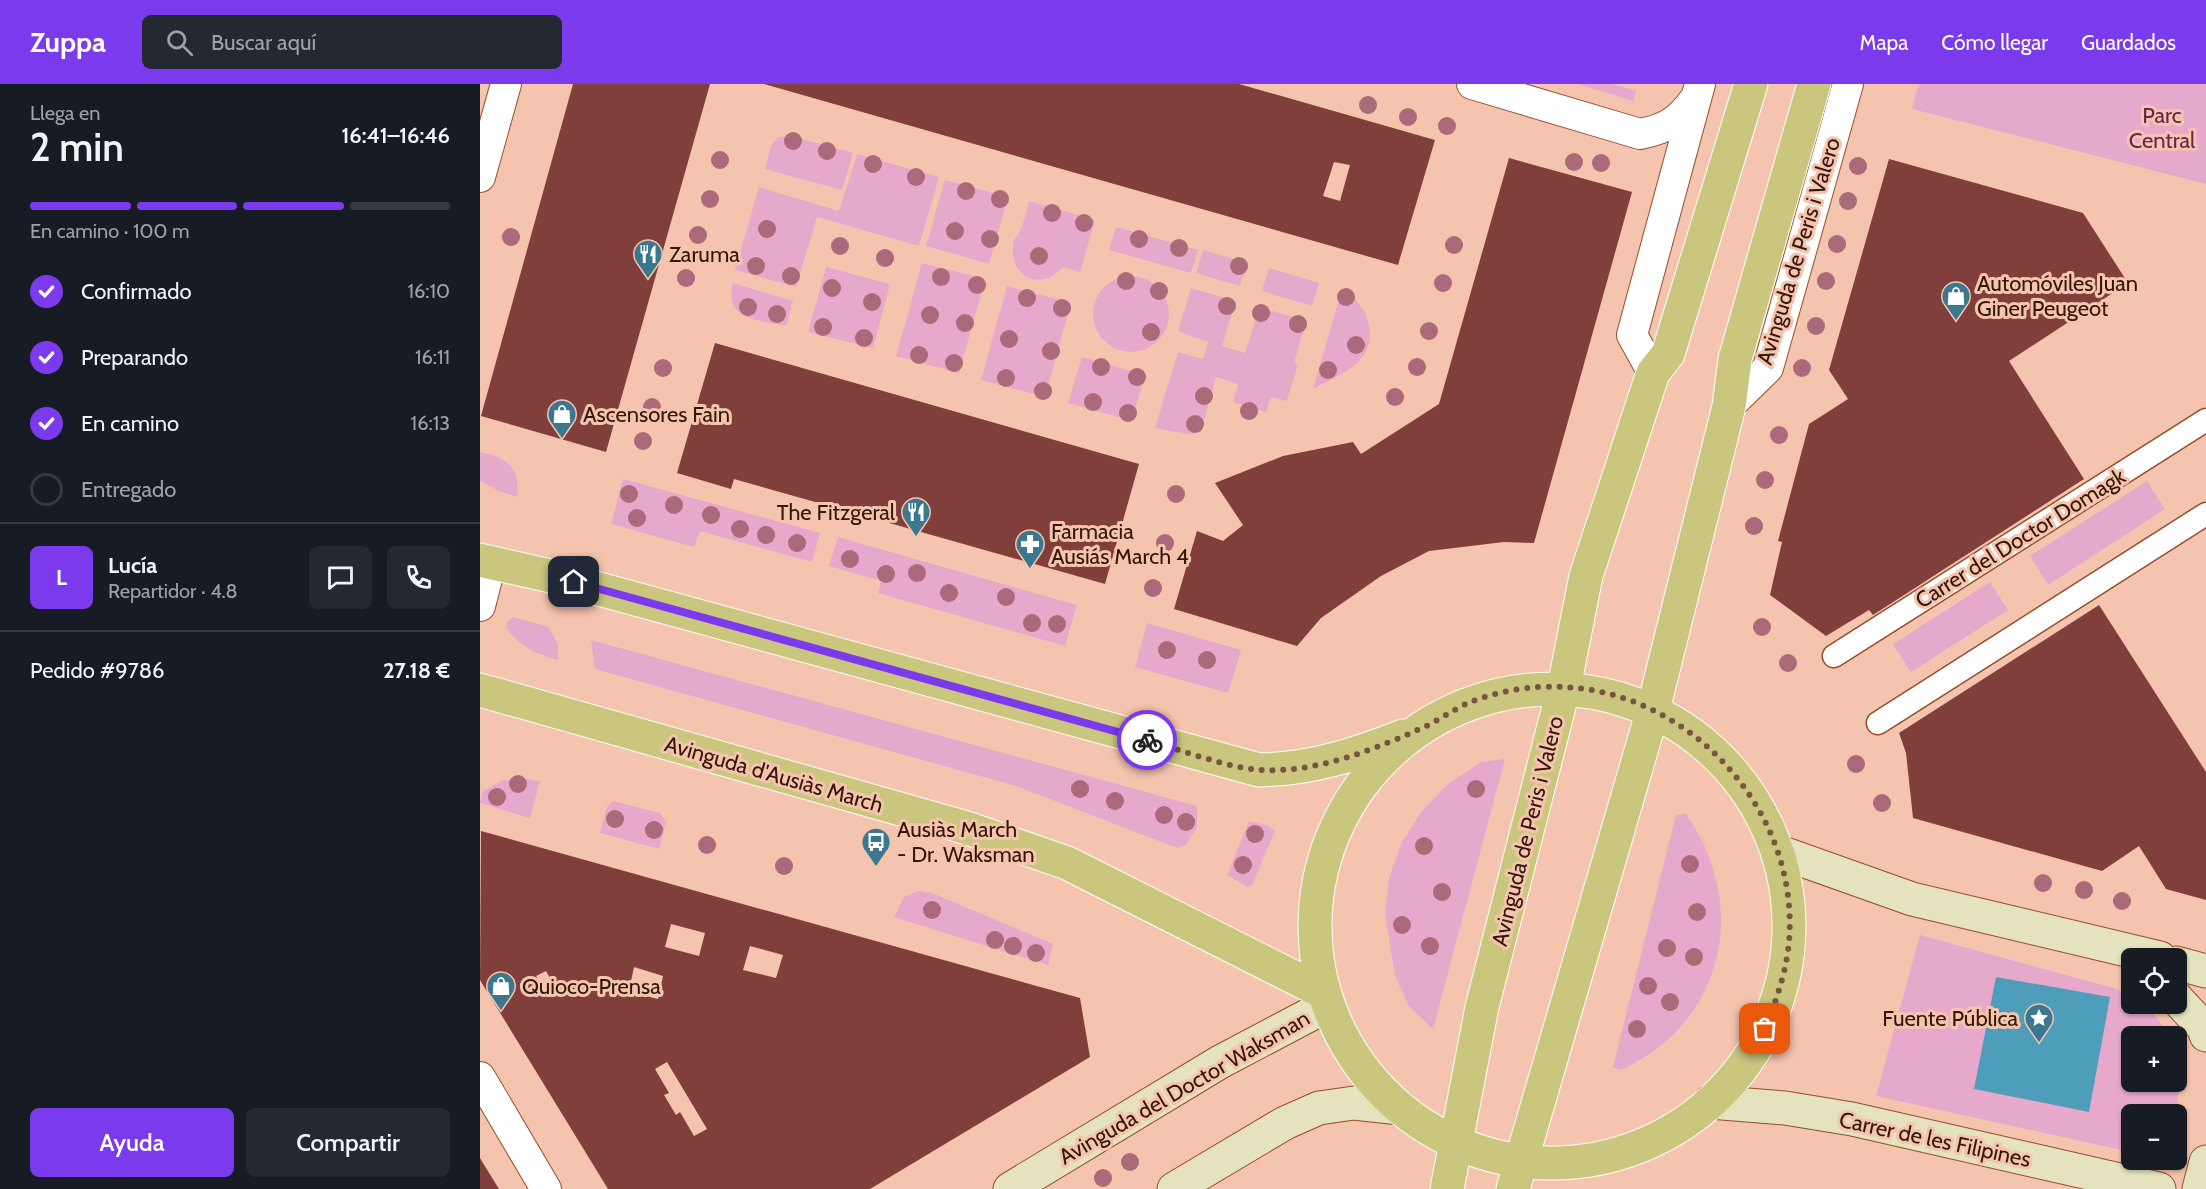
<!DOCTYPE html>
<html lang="es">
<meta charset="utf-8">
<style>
:root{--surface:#171b24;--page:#242831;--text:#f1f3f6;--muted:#9ea1a6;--line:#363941;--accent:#7c3aed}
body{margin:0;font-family:Cabin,sans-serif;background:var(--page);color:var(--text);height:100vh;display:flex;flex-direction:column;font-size:22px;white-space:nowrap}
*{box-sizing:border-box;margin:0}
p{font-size:20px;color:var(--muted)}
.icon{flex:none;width:33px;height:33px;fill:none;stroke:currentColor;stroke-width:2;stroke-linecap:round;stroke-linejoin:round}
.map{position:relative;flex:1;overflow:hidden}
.details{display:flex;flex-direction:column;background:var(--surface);width:480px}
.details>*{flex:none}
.controls{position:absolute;left:1641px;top:864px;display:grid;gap:12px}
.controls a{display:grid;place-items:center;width:66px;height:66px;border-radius:9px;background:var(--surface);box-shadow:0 2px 4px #0004;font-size:30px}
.pin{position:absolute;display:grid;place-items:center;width:51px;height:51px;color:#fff;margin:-26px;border-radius:12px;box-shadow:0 3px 9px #0006}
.courier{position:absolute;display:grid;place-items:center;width:60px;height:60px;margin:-30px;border:4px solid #7c3aed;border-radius:50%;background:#fff;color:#222;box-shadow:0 2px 8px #0007}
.head em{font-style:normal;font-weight:600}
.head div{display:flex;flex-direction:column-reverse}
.head{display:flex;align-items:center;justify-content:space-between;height:102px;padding:0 30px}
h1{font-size:39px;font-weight:600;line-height:45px}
.bar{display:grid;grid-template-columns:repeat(4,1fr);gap:9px 6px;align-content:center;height:72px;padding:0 30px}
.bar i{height:8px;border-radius:4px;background:var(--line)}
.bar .active{background:var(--accent)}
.bar p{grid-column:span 4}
.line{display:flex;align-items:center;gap:15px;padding:0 30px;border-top:2px solid var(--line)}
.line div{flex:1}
.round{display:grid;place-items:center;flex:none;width:63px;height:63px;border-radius:9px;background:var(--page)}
ol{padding:0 30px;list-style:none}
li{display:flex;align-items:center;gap:18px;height:66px}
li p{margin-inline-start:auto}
li .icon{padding:6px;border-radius:50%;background:var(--accent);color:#fff;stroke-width:4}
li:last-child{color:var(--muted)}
li i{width:33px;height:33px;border:3px solid var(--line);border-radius:50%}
.button{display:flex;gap:12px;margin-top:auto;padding:12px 30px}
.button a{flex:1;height:69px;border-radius:9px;background:var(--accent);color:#fff;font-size:24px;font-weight:600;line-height:69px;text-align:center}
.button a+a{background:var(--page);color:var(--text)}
header{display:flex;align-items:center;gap:36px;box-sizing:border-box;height:84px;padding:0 30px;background:var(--accent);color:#fff}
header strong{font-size:28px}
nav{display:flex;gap:33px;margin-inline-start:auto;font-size:21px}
.search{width:420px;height:54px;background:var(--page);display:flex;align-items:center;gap:15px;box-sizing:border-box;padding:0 21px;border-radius:9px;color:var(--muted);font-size:22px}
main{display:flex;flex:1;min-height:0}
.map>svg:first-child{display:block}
</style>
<header>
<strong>Zuppa</strong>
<div class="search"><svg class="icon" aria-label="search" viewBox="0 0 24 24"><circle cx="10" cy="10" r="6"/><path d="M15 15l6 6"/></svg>Buscar aquí</div>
<nav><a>Mapa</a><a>Cómo llegar</a><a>Guardados</a></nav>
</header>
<main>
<section class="details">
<div class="head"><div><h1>2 min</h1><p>Llega en</p></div><em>16:41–16:46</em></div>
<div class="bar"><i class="active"></i><i class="active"></i><i class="active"></i><i></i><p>En camino · 100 m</p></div>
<ol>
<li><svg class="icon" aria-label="check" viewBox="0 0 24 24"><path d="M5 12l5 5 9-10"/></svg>Confirmado<p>16:10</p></li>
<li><svg class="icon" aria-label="check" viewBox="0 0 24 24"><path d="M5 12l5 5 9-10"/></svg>Preparando<p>16:11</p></li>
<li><svg class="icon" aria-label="check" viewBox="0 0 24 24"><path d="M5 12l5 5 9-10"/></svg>En camino<p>16:13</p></li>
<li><i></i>Entregado</li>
</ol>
<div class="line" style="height:108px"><b class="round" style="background:var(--accent);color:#fff">L</b><div><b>Lucía</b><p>Repartidor · 4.8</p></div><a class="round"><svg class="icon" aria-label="chat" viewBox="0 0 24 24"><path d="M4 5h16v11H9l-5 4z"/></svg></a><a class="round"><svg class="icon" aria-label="phone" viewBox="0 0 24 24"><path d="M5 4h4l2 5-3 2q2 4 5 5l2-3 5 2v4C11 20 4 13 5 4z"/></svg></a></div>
<div class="line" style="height:78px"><div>Pedido #9786</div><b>27.18 €</b></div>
<div class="button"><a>Ayuda</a><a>Compartir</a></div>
</section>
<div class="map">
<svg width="1726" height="1105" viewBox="0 0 1726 1105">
<rect width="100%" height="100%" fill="#f5c4ae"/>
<!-- green -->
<path fill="#e7a9cb" d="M1098 0H1132L1156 7 1153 17Z
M1439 0H1726V100L1432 25Z
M311 52 373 69 362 106 285 85 291 62 298 53Z
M377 70 459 93 439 162 337 133 316 203 255 186 279 103 359 127Z
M465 96 528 113 509 180 446 162Z
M549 117 615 136 600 188 583 183C561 208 529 194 533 160 534 154 539 150 541 144 545 136 547 126 549 117Z
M636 143 718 166 711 189 629 166Z
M723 166 767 179 760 202 716 189Z
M442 179 505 195 479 289 416 272Z
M346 183 410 200 393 264 328 248Z
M789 184 839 199 832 222 782 207Z
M613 230a38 38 0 1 1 76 0a38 38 0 1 1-76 0Z
M253 199 313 217 306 242C277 235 244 237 253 199Z
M527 202 591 219 565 313 501 296Z
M711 204 756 217 742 262 765 269 779 223 826 237 814 279 818 280 807 317 791 313 786 328 753 318 758 300 736 293 721 348 707 350 675 344 698 268 723 275 728 258 698 247Z
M862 205C888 219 902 256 877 279 865 290 848 297 833 305Z
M602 273 665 291 652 337 588 319Z
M0 368C27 373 41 384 37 413L19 407 0 397Z
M143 395 340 449 332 478 220 447 214 463 131 440Z
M1667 397 1685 425 1568 501 1550 472Z
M358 453 597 521 585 562 398 509 401 497 349 482Z
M1510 498 1528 526 1431 588 1413 560Z
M33 533 69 543 78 561V576C57 570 39 563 26 543L28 537Z
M667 539 761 566 748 609 655 583Z
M111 556 717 722V743L706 761 697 764 536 702 115 585Z
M1025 675 953 945 929 922 915 892 905 830 909 794 922 758 942 727 967 701 1001 678Z
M36 694 60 697 50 734 0 719 2 708 21 697Z
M133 717 180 729 186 738 179 765 120 749 127 723Z
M1206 730C1270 821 1245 939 1141 986L1133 983 1196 731Z
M769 737 789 742 795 747 772 801 768 803 747 791Z
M438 807 452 809 573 860 568 881 414 833 424 813Z
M1440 851 1637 905 1651 914 1652 920C1669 920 1681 938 1689 952H1652V998H1696L1697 977 1700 995 1696 1030H1652L1651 1068 1396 1012Z"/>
<!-- water -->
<path fill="#4d9dbb" d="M1516 893 1630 913 1609 1028 1494 1005Z"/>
<!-- building -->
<path fill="#803f3b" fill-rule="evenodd" d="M93 0H230L126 368 1 332Z
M284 0H759L955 56 918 181ZM854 78 870 81 860 117 843 112Z
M1029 74 1152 108 1054 459 1024 458 949 467 901 492 841 534 817 562 694 525 717 447 743 457 763 441 735 399 803 372 873 358 881 370 959 320Z
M1409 75 1603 129 1648 199 1529 277 1604 395 1393 531 1389 526 1346 552 1290 511 1302 458 1298 457 1329 340 1368 315 1349 286Z
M235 259 659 380 625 500 254 395 251 405 197 389Z
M1619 521 1726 688V816L1686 805 1659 762 1622 787 1433 734 1426 669 1419 649Z
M1 747 600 914 610 973 390 1105H128L0 896ZM191 840 225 849 219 872 185 863ZM270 862 303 871 296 894 263 886ZM154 883 183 892 178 915 166 912 151 897ZM66 887 78 908 69 913 56 892ZM187 978 227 1045 214 1052 200 1028 196 1031 184 1011 189 1009 175 985Z
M0 1074 3 1079 19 1105H0Z"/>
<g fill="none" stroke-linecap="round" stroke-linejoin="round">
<!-- pedestrian casing -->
<g stroke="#944d2b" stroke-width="25">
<path id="pedestrian" d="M1354 572 1726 336
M1398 639 1726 430"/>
</g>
<!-- minor casing -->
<g stroke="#944d2b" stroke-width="32">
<path id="minor" d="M992 0 1160 50C1186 45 1199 37 1214 16
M0 93 26 0
M1173 289 1152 251 1220 0
M1249 322 1288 284 1368 0
M0 522 11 479
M0 993 66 1105"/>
</g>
<!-- secondary casing -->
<g stroke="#944d2b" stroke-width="35">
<path id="secondary" d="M1297 767 1432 815 1680 874
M1696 879 1726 887
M1696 914 1724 944 1726 951
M1230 1018 1305 1024 1372 1035 1679 1105
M530 1105 740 978 848 921
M694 1105 805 1039 839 1024 874 1019 920 1024
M1719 1105 1726 1078"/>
</g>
<!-- primary casing -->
<g stroke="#fff" stroke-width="35">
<path id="primary" d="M0 476 79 494 779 686C831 685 875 671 923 652
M835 842a237 237 0 1 1 474 0a237 237 0 1 1-474 0Z
M0 606 487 744 587 779 843 908
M967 1105 1002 923 1084 603 1106 492 1173 289 1188 270 1271 0
M1033 1105 1173 626 1249 322 1255 275 1334 0"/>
</g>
<!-- pedestrian -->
<use href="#pedestrian" stroke="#fff" stroke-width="22"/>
<!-- minor -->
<use href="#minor" stroke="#fff" stroke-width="30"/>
<!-- secondary -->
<use href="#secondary" stroke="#e5e2be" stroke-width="33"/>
<!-- primary -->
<use href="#primary" stroke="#cbc67d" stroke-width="33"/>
</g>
<!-- trees -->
<g fill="#aa6a7a">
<circle cx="888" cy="21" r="9"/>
<circle cx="928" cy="33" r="9"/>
<circle cx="967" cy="42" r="9"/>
<circle cx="313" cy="57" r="9"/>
<circle cx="347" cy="67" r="9"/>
<circle cx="240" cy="76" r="9"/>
<circle cx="1094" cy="78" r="9"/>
<circle cx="1121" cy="79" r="9"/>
<circle cx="393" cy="80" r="9"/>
<circle cx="1378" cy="82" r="9"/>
<circle cx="436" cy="93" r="9"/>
<circle cx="486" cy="107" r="9"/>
<circle cx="230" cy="115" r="9"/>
<circle cx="520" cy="115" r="9"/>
<circle cx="1368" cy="117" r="9"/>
<circle cx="572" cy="129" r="9"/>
<circle cx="604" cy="139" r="9"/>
<circle cx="287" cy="145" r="9"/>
<circle cx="475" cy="147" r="9"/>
<circle cx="218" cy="151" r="9"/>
<circle cx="31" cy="153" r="9"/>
<circle cx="510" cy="155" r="9"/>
<circle cx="659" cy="155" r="9"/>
<circle cx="1357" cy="160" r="9"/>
<circle cx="974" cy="161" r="9"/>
<circle cx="360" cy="162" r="9"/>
<circle cx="699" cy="164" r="9"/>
<circle cx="559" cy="172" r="9"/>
<circle cx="405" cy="174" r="9"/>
<circle cx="276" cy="182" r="9"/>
<circle cx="759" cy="182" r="9"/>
<circle cx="311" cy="192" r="9"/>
<circle cx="461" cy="193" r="9"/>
<circle cx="206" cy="194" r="9"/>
<circle cx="646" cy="197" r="9"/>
<circle cx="1346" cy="197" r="9"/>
<circle cx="963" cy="199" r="9"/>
<circle cx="497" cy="201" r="9"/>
<circle cx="352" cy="204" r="9"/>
<circle cx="679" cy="207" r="9"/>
<circle cx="866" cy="213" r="9"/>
<circle cx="547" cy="214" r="9"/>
<circle cx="392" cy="218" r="9"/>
<circle cx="747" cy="222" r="9"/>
<circle cx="268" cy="223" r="9"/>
<circle cx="582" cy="224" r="9"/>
<circle cx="781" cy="229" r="9"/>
<circle cx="297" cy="230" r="9"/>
<circle cx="450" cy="231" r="9"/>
<circle cx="485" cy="239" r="9"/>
<circle cx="818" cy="240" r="9"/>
<circle cx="1336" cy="242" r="9"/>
<circle cx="343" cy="243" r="9"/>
<circle cx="949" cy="247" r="9"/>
<circle cx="671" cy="248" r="9"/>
<circle cx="384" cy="254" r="9"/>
<circle cx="529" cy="255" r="9"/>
<circle cx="876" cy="261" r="9"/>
<circle cx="571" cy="267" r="9"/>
<circle cx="439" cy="271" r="9"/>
<circle cx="474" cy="279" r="9"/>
<circle cx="621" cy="283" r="9"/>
<circle cx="937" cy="283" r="9"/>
<circle cx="183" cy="284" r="9"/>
<circle cx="1322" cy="284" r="9"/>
<circle cx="848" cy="286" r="9"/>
<circle cx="657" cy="293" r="9"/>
<circle cx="526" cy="294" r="9"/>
<circle cx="563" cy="307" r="9"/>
<circle cx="724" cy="312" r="9"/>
<circle cx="915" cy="313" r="9"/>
<circle cx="613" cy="318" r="9"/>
<circle cx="172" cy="323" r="9"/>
<circle cx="769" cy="327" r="9"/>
<circle cx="648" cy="329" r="9"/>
<circle cx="715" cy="340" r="9"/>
<circle cx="1299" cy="351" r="9"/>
<circle cx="163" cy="357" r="9"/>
<circle cx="1285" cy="396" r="9"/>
<circle cx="149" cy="410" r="9"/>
<circle cx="696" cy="410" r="9"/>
<circle cx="194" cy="421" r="9"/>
<circle cx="231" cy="431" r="9"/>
<circle cx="157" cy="434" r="9"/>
<circle cx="1274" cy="442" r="9"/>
<circle cx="260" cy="445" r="9"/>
<circle cx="286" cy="451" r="9"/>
<circle cx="317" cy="459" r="9"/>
<circle cx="685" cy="459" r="9"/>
<circle cx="370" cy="475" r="9"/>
<circle cx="437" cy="489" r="9"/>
<circle cx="406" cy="490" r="9"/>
<circle cx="673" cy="504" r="9"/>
<circle cx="469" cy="509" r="9"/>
<circle cx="526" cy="513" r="9"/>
<circle cx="552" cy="539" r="9"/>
<circle cx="577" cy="540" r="9"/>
<circle cx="1282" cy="543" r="9"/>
<circle cx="687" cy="566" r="9"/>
<circle cx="727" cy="576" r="9"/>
<circle cx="1308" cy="579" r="9"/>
<circle cx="1376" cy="680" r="9"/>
<circle cx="38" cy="700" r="9"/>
<circle cx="600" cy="705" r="9"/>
<circle cx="996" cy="705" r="9"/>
<circle cx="17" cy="713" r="9"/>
<circle cx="635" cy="717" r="9"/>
<circle cx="1402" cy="719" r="9"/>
<circle cx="684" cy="731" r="9"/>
<circle cx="135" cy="735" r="9"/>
<circle cx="706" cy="738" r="9"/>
<circle cx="174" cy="746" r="9"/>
<circle cx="775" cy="750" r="9"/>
<circle cx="227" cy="761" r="9"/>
<circle cx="944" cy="762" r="9"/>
<circle cx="1210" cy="780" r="9"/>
<circle cx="763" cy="781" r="9"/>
<circle cx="304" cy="782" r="9"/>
<circle cx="1563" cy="799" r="9"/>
<circle cx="1604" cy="806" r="9"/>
<circle cx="962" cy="808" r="9"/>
<circle cx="1642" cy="817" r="9"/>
<circle cx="452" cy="826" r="9"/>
<circle cx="1217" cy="828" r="9"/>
<circle cx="922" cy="841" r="9"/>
<circle cx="515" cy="856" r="9"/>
<circle cx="533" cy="862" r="9"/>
<circle cx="950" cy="862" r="9"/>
<circle cx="1187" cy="864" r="9"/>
<circle cx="556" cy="869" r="9"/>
<circle cx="1214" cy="873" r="9"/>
<circle cx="1168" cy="902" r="9"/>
<circle cx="1190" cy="918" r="9"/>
<circle cx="1157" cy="945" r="9"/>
<circle cx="650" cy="1078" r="9"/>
<circle cx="623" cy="1094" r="9"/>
</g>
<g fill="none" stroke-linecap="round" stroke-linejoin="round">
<!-- done -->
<path stroke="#785443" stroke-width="6" stroke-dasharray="0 10.8" d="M667 656C698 665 751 685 781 686 836 689 893 666 942 644 958 637 971 627 986 620 1015 607 1053 601 1084 603 1213 609 1320 729 1309 858 1306 889 1296 917 1285 945"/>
<!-- route -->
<path stroke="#7c3aed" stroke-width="8" d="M94 498 667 656"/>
</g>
<!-- icons -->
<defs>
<g id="restaurant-pin" transform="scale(1.5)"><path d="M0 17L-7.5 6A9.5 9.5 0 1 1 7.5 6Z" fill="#3b788f" stroke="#f5c4ae"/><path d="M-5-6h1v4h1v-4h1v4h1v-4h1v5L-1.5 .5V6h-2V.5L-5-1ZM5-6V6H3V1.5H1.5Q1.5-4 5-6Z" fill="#fff"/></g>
<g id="shop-pin" transform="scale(1.5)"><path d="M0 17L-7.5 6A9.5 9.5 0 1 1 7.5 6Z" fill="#3b788f" stroke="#f5c4ae"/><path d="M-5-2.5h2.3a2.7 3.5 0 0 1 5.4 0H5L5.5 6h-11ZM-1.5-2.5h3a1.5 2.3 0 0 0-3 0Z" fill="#fff"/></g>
<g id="pharmacy-pin" transform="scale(1.5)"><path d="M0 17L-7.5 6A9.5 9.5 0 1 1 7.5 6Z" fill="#3b788f" stroke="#f5c4ae"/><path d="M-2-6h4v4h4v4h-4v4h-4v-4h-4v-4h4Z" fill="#fff"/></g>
<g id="bus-pin" transform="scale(1.5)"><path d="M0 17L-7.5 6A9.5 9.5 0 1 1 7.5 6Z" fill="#3b788f" stroke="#f5c4ae"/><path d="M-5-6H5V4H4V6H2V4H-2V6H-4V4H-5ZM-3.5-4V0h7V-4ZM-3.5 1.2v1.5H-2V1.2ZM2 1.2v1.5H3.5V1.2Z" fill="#fff"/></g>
<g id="sight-pin" transform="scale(1.5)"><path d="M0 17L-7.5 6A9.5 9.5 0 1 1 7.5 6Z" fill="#3b788f" stroke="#f5c4ae"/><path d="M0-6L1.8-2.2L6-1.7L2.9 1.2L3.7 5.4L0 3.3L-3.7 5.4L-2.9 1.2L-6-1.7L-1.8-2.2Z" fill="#fff"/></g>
</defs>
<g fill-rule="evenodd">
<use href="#restaurant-pin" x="168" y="170"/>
<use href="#shop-pin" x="1476" y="212"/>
<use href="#shop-pin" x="82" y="330"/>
<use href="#restaurant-pin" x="436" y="428"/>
<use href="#pharmacy-pin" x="550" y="460"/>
<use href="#bus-pin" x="396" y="758"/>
<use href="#shop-pin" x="21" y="902"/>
<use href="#sight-pin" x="1559" y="934"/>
</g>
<g text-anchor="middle" stroke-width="6" stroke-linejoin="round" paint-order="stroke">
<!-- park labels -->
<g font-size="22" fill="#6c2150" stroke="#f5c4ae">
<text x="1682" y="39">Parc<tspan x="1682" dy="25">Central</tspan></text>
</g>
<!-- street labels -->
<g font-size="22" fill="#351709" stroke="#f5c4ae">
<text transform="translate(1318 167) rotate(-73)" y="8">Avinguda de Peris i Valero</text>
<text transform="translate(1540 454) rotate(-32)" y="8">Carrer del Doctor Domagk</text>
<text transform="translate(294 690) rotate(16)" y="8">Avinguda d'Ausiàs March</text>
<text transform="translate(1047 747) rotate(-76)" y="8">Avinguda de Peris i Valero</text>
<text transform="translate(704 1003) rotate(-30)" y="8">Avinguda del Doctor Waksman</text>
<text transform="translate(1455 1055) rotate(12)" y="8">Carrer de les Filipines</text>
</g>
<!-- poi labels -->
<g font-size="22" fill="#351709" stroke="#f5c4ae" text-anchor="start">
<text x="189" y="178">Zaruma</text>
<text x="1497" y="207">Automóviles Juan<tspan x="1497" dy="25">Giner Peugeot</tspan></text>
<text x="103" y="338">Ascensores Fain</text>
<text x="415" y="436" text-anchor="end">The Fitzgeral</text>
<text x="571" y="455">Farmacia<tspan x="571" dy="25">Ausiás March 4</tspan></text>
<text x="417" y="753">Ausiàs March<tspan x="417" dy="25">- Dr. Waksman</tspan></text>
<text x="42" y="910">Quioco-Prensa</text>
<text x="1538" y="942" text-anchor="end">Fuente Pública</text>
</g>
</g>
</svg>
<div class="controls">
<a><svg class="icon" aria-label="locate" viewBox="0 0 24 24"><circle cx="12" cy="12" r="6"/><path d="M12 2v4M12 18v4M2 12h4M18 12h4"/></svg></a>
<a>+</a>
<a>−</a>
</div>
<div class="pin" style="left:1285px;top:945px;background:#ea580c"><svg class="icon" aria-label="bag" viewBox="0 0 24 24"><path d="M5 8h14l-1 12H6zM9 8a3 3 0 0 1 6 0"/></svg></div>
<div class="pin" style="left:94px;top:498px;background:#1f2937"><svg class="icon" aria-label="home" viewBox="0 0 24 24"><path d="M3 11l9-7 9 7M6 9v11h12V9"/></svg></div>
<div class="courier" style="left:667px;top:656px"><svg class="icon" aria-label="bike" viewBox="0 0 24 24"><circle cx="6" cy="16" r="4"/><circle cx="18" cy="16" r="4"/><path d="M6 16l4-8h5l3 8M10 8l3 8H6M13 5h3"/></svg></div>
</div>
</main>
